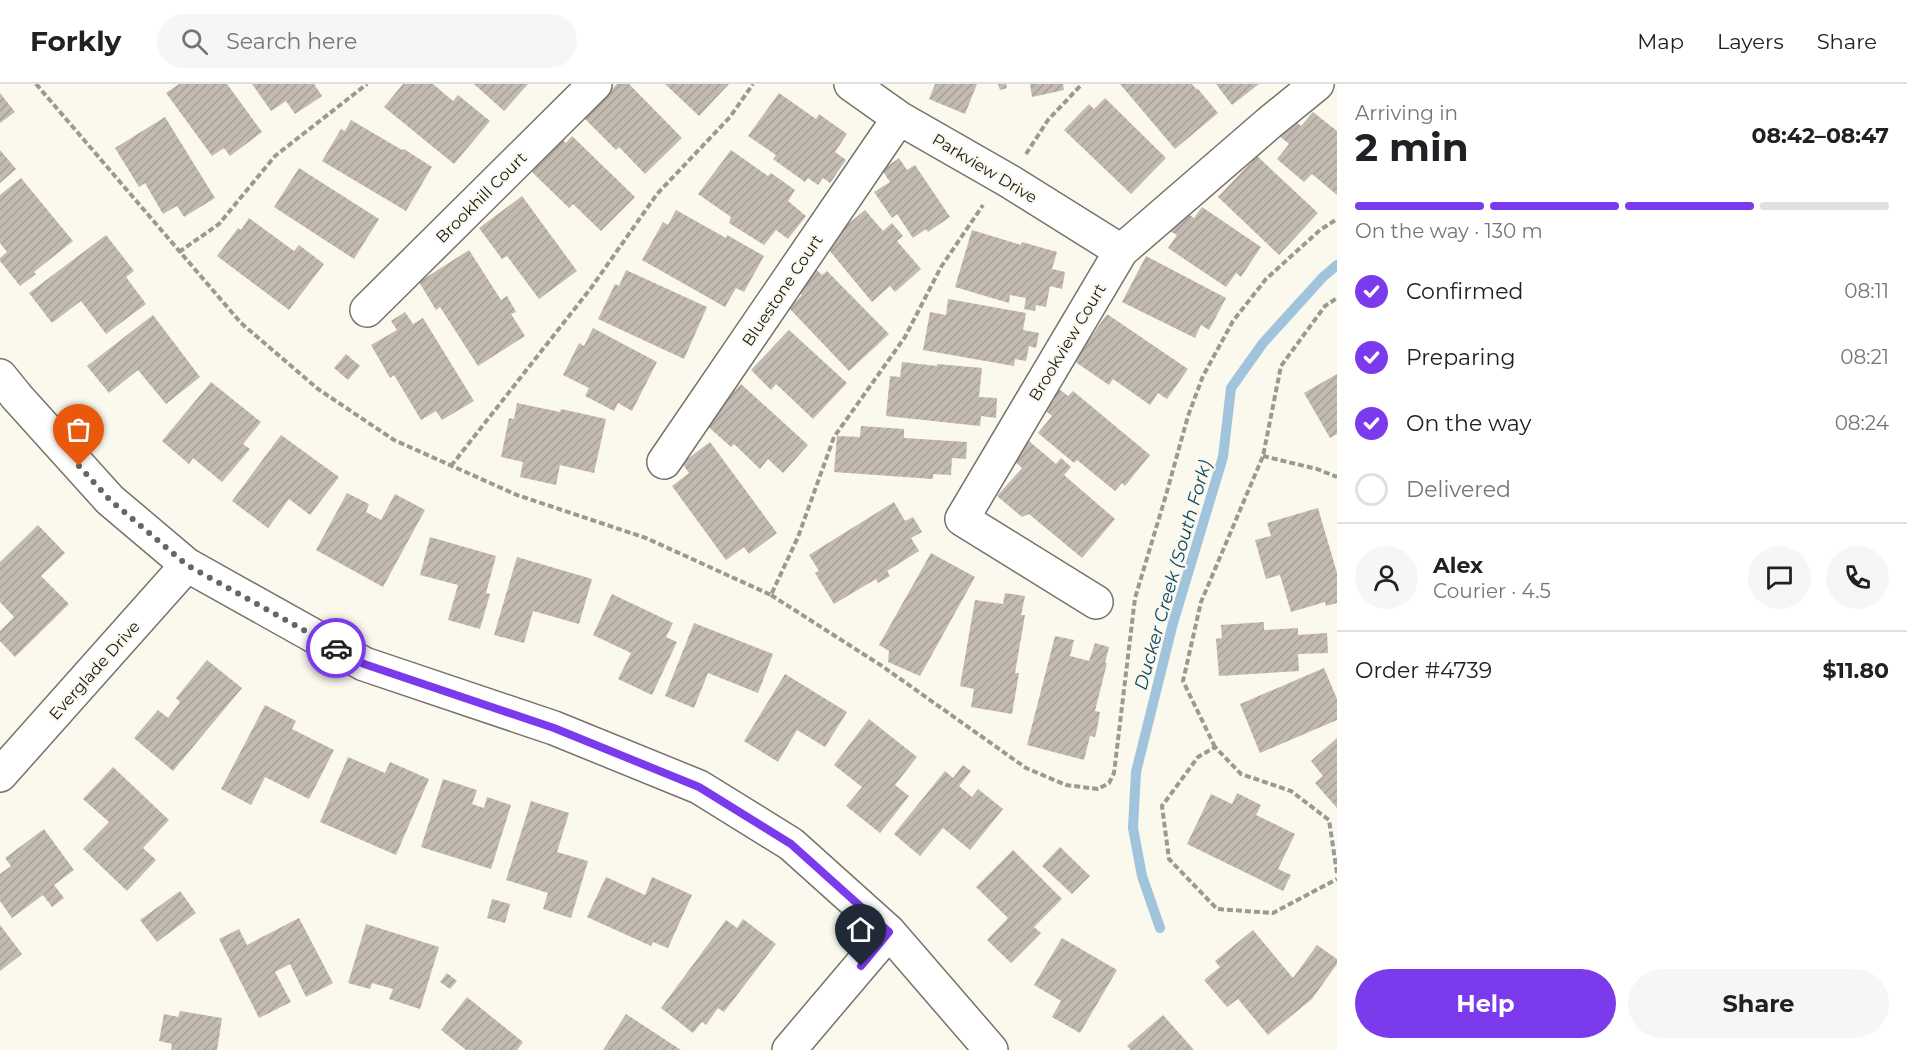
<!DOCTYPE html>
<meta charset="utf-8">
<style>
:root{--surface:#fff;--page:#f6f6f6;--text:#202124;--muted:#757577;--line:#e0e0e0;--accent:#7c3aed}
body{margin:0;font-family:Montserrat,sans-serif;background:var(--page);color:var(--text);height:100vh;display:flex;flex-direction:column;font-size:22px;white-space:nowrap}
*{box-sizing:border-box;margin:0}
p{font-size:20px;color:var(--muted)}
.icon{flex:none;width:33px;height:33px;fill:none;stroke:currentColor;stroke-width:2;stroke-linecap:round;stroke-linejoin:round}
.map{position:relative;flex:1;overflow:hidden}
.details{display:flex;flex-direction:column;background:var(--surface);width:570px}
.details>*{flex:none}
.pin{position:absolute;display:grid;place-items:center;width:51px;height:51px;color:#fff;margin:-62px -26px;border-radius:50% 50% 50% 0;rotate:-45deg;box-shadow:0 0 6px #0007}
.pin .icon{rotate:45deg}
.courier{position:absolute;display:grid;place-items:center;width:60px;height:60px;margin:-30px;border:4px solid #7c3aed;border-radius:50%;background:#fff;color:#222;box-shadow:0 2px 8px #0007}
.headline em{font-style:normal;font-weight:700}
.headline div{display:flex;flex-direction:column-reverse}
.headline{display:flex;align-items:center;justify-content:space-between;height:102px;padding:0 18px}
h1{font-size:39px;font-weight:700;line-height:45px}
.bar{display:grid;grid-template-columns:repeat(4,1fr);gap:9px 6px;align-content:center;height:72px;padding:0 18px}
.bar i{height:8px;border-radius:4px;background:var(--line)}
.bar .selected{background:var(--accent)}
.bar p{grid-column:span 4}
.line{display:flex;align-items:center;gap:15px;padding:0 18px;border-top:2px solid var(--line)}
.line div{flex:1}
.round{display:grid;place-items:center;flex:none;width:63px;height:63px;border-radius:32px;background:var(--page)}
ol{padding:0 18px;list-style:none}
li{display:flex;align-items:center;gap:18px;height:66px}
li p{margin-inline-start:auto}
li .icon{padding:6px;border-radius:50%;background:var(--accent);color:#fff;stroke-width:4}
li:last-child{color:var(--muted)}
li i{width:33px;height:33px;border:3px solid var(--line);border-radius:50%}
.cta{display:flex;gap:12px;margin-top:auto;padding:12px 18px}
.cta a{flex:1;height:69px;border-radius:36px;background:var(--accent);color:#fff;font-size:24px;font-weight:700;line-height:69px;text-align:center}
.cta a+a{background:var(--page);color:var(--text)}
header{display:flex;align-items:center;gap:36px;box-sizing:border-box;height:84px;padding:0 30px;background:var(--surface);border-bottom:2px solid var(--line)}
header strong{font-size:28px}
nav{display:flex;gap:33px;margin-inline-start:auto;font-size:21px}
.search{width:420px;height:54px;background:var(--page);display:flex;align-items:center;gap:15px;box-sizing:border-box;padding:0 21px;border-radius:33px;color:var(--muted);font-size:22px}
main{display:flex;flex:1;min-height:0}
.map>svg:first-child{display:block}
</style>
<header>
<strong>Forkly</strong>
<div class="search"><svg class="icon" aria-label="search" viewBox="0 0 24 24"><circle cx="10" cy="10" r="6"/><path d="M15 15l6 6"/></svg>Search here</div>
<nav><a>Map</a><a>Layers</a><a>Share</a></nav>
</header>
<main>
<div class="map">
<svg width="1337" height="966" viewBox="0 0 1337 966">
<defs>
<pattern id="building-hatch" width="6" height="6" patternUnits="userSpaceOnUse" patternTransform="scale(1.5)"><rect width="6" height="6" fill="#c3bab2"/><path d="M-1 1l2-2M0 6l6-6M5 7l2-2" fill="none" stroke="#a79f98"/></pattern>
</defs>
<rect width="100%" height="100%" fill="#fbf8ed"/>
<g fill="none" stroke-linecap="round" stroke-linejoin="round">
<!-- stream -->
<path stroke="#a1c4dd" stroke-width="10" d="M1160 844 1142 792 1133 744 1136 688 1173 539 1223 373 1231 304 1263 259 1323 193 1337 181"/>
</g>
<!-- building -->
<path fill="url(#building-hatch)" d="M179 0H227L262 48 230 72 224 64 212 72 166 9Z
M252 0H314L322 12 295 30 286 17 271 27Z
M403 0H433L453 17 458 11 490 37 454 80 384 23Z
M474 0H528L504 27Z
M617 0H629L682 54 645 90 619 63 616 66 583 33Z
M665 0H729L699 32Z
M935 0H977L965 30 929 15Z
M998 0H1006L1007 4 1000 6Z
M1030 0H1063L1064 6 1032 13Z
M1120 0H1192L1196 5H1198L1218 29 1175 65Z
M1216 0H1259L1232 21Z
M0 9 15 28 0 39Z
M779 9 816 35 819 30 847 50 835 68 846 76 830 99 823 94 818 101 808 94 805 98 773 75 776 71 748 52Z
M1105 14 1166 74 1131 110 1064 46 1089 20 1094 25Z
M1313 28 1337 47V111L1312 90 1304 98 1277 75 1289 60 1277 50 1290 33 1301 42Z
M165 33 215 114 184 133 177 122 163 130 145 99 139 103 115 64Z
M351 36 402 66 404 65 432 83 406 127 322 77 341 45 345 47Z
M559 52 566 59 572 52 635 113 601 147 573 120 569 124 532 88 544 74 541 71Z
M0 66 16 85 0 99Z
M731 66 768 92 771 89 795 106 788 117 806 132 788 155 776 146 764 161 729 139 731 133 698 110Z
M1257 72 1318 129 1279 171 1218 113Z
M899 74 907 86 915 81 950 133 928 148 926 145 913 154 897 130 892 134 874 108 890 98 882 86Z
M299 84 379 135 354 175 274 123Z
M21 94 73 157 34 188 36 190 20 202 0 177V174L7 168 0 159V111Z
M522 112 577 187 539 215 507 172 502 175 479 144Z
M1202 123 1261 163 1241 193 1236 189 1226 203 1168 164 1177 151 1170 147 1184 127 1194 134Z
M676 126 726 154 727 151 764 172 744 208 736 204 725 223 642 176 663 138 668 141Z
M865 126 883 147 892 139 903 152 897 157 921 185 895 208 890 202 872 218 824 160Z
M249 134 294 167 299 161 324 180 289 226 217 172 238 144 241 146Z
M972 146 1021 161 1022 158 1057 168 1052 185 1065 188 1062 205 1050 202 1046 223 1036 221 1035 227 1024 225 1026 214 1010 211 1009 219 955 203Z
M106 151 134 187 126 193 146 220 106 250 81 217 52 239 29 209Z
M469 166 501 216 507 212 516 228 511 230 525 252 478 282 440 223 436 226 419 198Z
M1146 172 1226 214 1209 246 1201 241 1195 254 1122 218Z
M815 184 822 191 827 187 889 250 849 287 789 224 802 211 795 203Z
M626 186 707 223 684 275 598 235 615 200 619 202Z
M948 215 1026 229 1023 246 1039 249 1036 264 1029 262 1026 277 1015 275 1014 282 923 266 930 228 946 231Z
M405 228 413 240 423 234 474 317 442 336 436 327 421 336 394 291 390 294 371 261 397 246 391 237Z
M1107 230 1188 285 1167 315 1158 309 1150 321 1113 295 1109 301 1074 277Z
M153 231 200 293 166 320 138 286 109 309 87 282Z
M593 244 657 278 632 327 618 319 614 327 585 312 589 304 563 291 579 259 584 262Z
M789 246 847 299 813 335 776 300 771 306 751 286Z
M346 270 360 282 348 296 334 284Z
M902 278 937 282V280L982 284 979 313 997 314 996 334 981 332 980 342 886 332 890 292 900 293Z
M1337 290V350L1330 354 1304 309Z
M211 298 261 338 243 360 250 365 222 398 193 374 189 380 162 357Z
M741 300 808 361 783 389 768 375 760 385 734 360 731 363 704 339Z
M1059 305 1068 312 1073 307 1150 371 1125 402 1122 399 1115 407 1077 376 1074 379 1038 349 1052 332 1042 324Z
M517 319 560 328 561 325 606 335 594 389 560 381 556 401 520 393 523 378 501 373 509 334 514 335Z
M861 342 904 345V354L967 358 966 375 952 374 951 391 933 390V395L834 388 837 352 860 353Z
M281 351 339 393 310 431 289 415 268 444 232 417Z
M1029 357 1056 380 1061 374 1071 383 1064 391 1115 435 1082 474 1029 430 1022 433 997 412 1022 384 1013 376Z
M710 358 777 449 749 470 744 463 726 476 672 402 689 389 682 379Z
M347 409 369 420 366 428 381 436 395 410 425 426 383 503 316 466Z
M894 418 905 437 913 433 922 448 911 454 919 467 887 487 890 492 878 499 876 495 834 520 815 489 819 487 809 471Z
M1318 424 1337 489V519L1326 522 1325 518 1291 528 1280 491 1266 495 1255 456 1271 452 1267 439Z
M38 441 65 469 41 492 69 520 15 573 0 557V547L14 533 0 518V478Z
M430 453 496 472 486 509 490 510 480 545 448 536 458 501 420 491Z
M931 469 975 493 920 592 888 578 889 567 879 561Z
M517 473 592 495 579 540 533 527 524 559 494 551Z
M1005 509 1025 512 1021 531H1025L1015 589H1019L1012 630 971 623 974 605 960 602 975 516 1003 520Z
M612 510 673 539 666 553 677 558 652 611 618 595 631 569 593 551Z
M1264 538V546L1298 544V551L1327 549 1328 569 1298 570 1299 587 1219 592 1216 555 1222 554 1221 541Z
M694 539 773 570 758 609 708 589 694 624 665 612Z
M1055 552 1074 556 1070 572 1089 577 1095 559 1109 563 1105 579H1107L1095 627 1100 628 1097 645 1095 653 1090 652 1084 676 1027 661Z
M207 576 242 604 173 687 134 654 158 626 168 634 180 618 176 614Z
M1324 584 1337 615V636L1260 669 1240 620Z
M785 590 847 628 825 663 797 646 778 678 744 657Z
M265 621 296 637 292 645 334 666 309 715 265 693 251 721 221 705Z
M869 635 917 673 895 701 909 712 880 749 846 722 862 703 834 681Z
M1337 654V724L1315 699 1323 692 1311 677Z
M348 673 385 689 390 678 429 695 396 771 320 738Z
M963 681 971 687 959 702 972 713 978 705 1003 725 970 766 943 744 920 772 894 750 945 687 953 694Z
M113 683 169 736 143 764 156 776 127 807 83 765 109 738 83 715Z
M443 695 477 706 472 720 484 724 487 713 511 721 491 785 421 763Z
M1237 709 1261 721 1256 731 1295 750 1278 785 1291 791 1283 807 1187 760 1211 710 1232 720Z
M531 717 569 729 557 768 588 777 571 834 543 825 548 809 506 796Z
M44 745 74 786 54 801 64 814 52 823 43 811 12 834 0 817V790L11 782 5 774Z
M1060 763 1090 792 1072 810 1042 782Z
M1013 766 1062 815 1034 843 1041 849 1011 879 987 856 1008 834 976 803Z
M606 793 645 811 652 793 692 811 668 864 653 858 651 862 587 833Z
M180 807 196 829 157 858 140 836Z
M492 815 510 820 505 839 487 834Z
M299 834 333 899 306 913 290 880 275 888 291 918 259 934 219 855 239 845 247 861Z
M743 835 776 860 724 928 718 924 706 941 702 938 693 949 661 924 726 836 737 844Z
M366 840 439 863 420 925 389 915 393 905 372 899 370 905 348 899Z
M0 841 22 870 0 887Z
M1253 846 1293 894 1317 861 1337 875V880L1312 915 1268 951 1238 915 1227 923 1204 896 1220 883 1215 877Z
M1062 854 1117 886 1080 949 1052 933 1061 917 1034 901Z
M447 889 457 897 450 905 440 898Z
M467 913 523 958 517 966H466L441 946Z
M180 927 222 934 217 966H171L172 960 159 957 164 930 178 933Z
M626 930 681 966H603Z
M1163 931 1194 966H1131L1127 962Z"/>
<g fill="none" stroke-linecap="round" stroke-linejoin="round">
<!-- minor casing -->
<g stroke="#757369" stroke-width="36">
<path id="minor" d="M851 0 899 34 1009 97 1121 167
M367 226 595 0
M0 292 17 313 110 416 187 481 364 580 554 644 699 703 791 760 889 848 991 966
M664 378 899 34
M1096 518 962 435 1121 167 1269 39 1317 0
M0 691 187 481
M789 966 889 848"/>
</g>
<!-- path -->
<path stroke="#9b9a92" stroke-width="4" stroke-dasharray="6 3" stroke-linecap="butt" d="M36 0 241 239 318 305 394 356 517 411 646 454 771 511 798 453 834 353 905 253 941 183 983 121
M1026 70 1048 36 1082 0
M179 168 219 140 275 72 367 0
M1263 372 1317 385 1337 393
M451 382 591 204 657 110 730 33 753 0
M771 511 882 582 1026 684 1066 701 1098 705 1109 699 1114 689 1135 514 1166 411 1188 332 1203 292 1233 237 1266 195 1320 146 1337 135
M1215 663 1183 597 1201 518 1263 372 1281 282 1325 222 1337 214
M1337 789 1329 736 1291 707 1241 690 1215 663 1198 673 1162 722 1169 775 1217 825 1273 829 1337 795"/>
<!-- minor -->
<use href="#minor" stroke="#fff" stroke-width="33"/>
</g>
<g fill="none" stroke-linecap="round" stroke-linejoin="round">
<!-- done -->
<path stroke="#67665f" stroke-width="6" stroke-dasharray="0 10.8" d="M79 382 110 416 187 481 336 564"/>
<!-- route -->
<path stroke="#7c3aed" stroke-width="8" d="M336 564 364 580 554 644 699 703 791 760 889 848 861 882"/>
</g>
<g text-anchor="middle" stroke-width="4.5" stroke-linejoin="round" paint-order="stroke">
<!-- street labels -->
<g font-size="16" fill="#171713" stroke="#fbf8ed">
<text transform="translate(985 84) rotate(31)" y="6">Parkview Drive</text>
<text transform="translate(481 113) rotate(-45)" y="6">Brookhill Court</text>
<text transform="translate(782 206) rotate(-56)" y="6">Bluestone Court</text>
<text transform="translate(1067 258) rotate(-59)" y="6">Brookview Court</text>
<text transform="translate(94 586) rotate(-48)" y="6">Everglade Drive</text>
</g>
<!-- water labels -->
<g font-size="18" font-style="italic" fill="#064768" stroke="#fbf8ed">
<text transform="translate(1173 491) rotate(-74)" y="6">Ducker Creek (South Fork)</text>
</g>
</g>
</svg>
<div class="pin" style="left:79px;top:382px;background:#ea580c"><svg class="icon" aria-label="bag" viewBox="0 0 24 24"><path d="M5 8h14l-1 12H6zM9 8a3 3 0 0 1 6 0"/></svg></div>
<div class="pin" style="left:861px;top:882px;background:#1f2937"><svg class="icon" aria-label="home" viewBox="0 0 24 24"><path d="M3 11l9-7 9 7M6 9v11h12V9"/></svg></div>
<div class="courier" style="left:336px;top:564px"><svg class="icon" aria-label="car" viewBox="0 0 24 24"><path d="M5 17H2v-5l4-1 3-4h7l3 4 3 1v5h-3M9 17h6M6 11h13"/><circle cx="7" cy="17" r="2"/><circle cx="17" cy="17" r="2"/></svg></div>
</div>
<section class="details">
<div class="headline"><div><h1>2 min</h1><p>Arriving in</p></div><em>08:42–08:47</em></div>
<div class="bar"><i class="selected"></i><i class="selected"></i><i class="selected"></i><i></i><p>On the way · 130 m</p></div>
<ol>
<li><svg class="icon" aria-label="check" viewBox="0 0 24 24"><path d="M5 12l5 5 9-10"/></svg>Confirmed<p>08:11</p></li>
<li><svg class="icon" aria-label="check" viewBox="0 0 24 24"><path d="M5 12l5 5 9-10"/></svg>Preparing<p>08:21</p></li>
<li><svg class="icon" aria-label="check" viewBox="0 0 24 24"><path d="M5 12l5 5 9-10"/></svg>On the way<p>08:24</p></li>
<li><i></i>Delivered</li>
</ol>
<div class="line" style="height:108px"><a class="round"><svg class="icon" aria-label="person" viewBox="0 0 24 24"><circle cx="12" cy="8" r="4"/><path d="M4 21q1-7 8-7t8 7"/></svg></a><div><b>Alex</b><p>Courier · 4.5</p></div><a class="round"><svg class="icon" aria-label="chat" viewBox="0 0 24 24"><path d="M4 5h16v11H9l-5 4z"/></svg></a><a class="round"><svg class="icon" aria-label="phone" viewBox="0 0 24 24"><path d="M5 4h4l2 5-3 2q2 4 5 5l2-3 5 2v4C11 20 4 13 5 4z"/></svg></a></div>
<div class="line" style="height:78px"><div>Order #4739</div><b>$11.80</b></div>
<div class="cta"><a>Help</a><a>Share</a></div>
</section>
</main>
